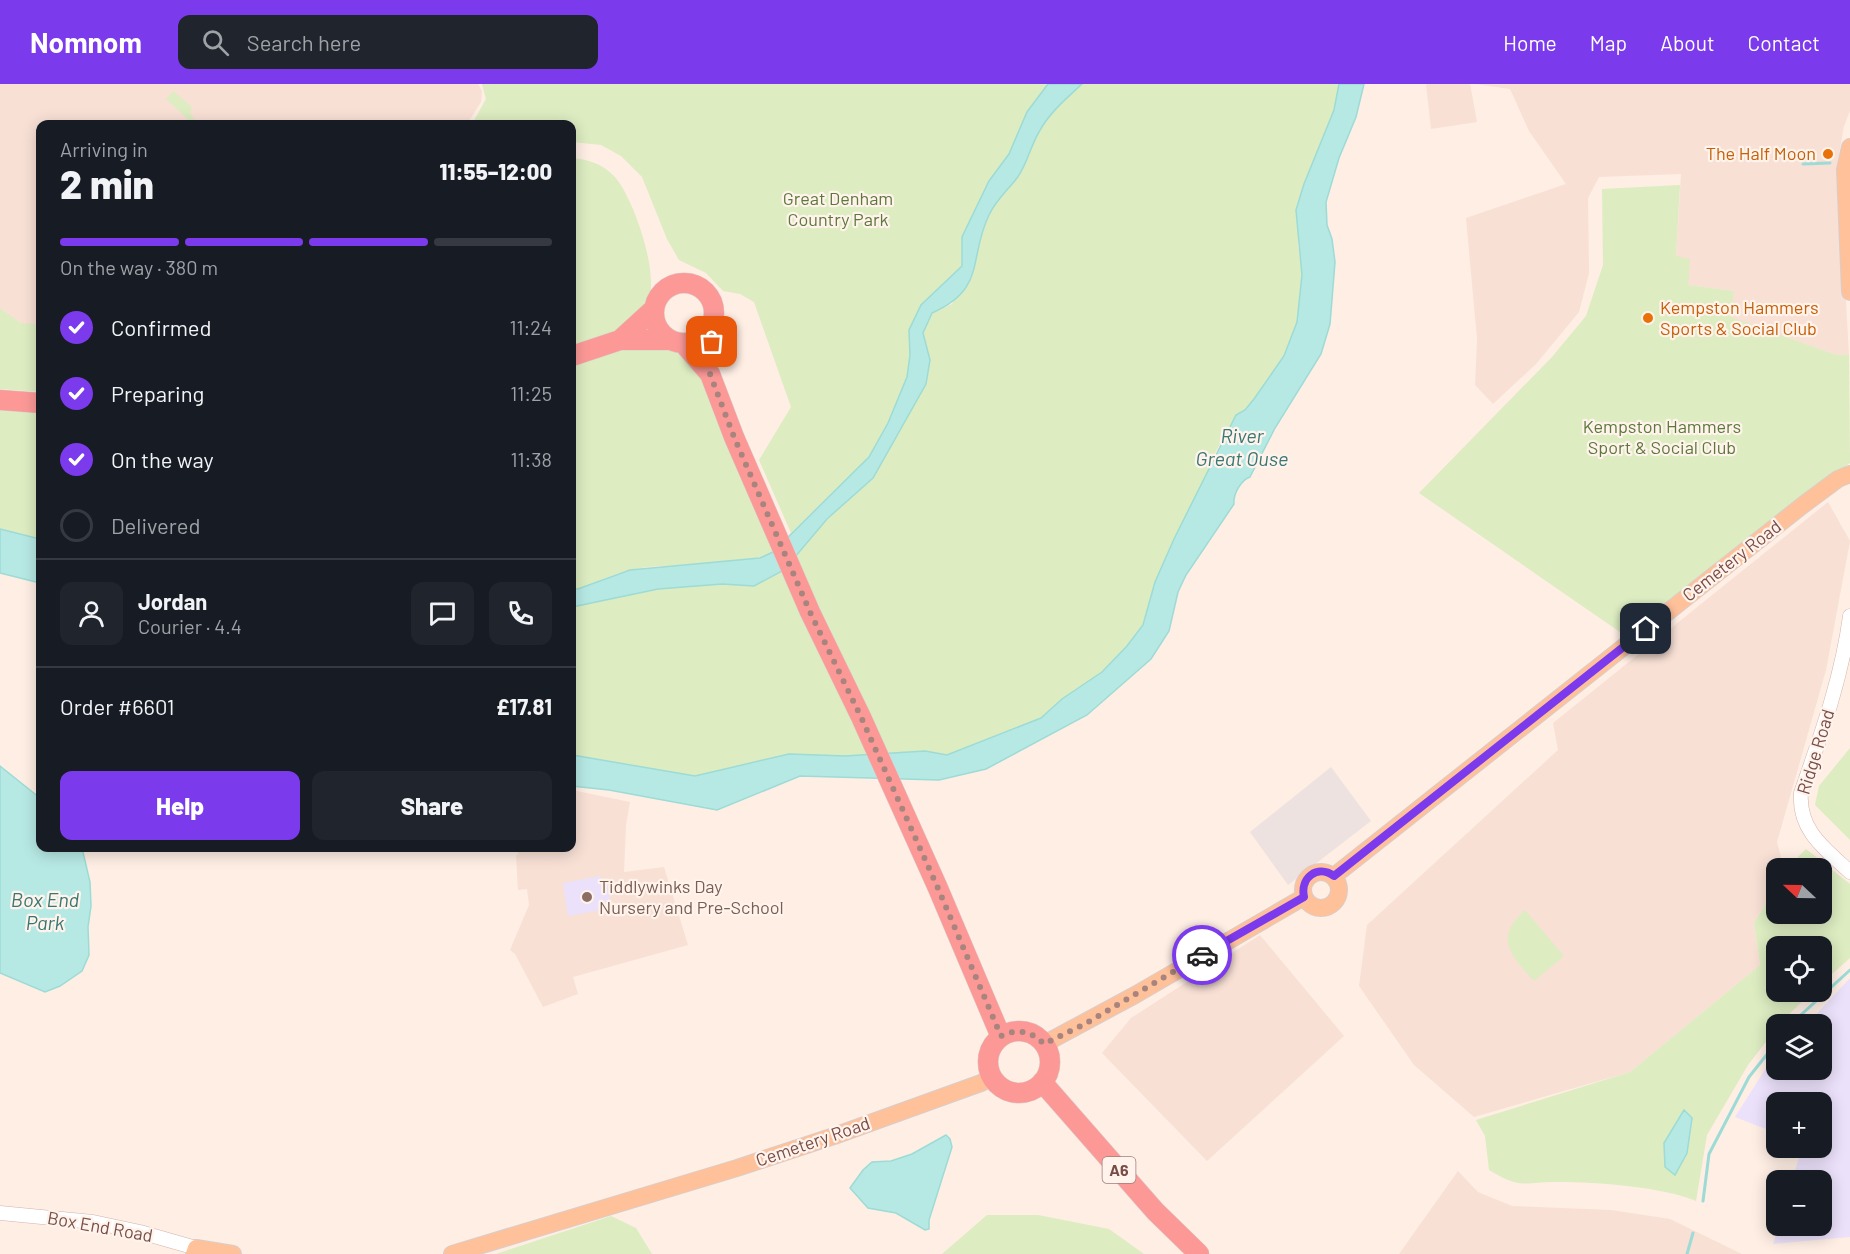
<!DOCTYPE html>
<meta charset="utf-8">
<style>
:root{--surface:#171b24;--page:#20242c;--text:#f1f3f6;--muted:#9ea1a6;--line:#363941;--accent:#7c3aed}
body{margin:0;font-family:Barlow,sans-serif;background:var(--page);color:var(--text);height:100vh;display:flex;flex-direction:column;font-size:22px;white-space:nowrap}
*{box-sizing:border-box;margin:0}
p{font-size:20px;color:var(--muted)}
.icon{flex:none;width:33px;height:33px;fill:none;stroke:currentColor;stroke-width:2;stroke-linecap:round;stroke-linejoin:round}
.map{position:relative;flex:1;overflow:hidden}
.sheet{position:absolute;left:36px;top:36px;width:540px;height:732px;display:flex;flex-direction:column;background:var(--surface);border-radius:12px;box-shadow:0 3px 15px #0003}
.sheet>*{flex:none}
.needle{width:39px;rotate:292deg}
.buttons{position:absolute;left:1766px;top:774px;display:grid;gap:12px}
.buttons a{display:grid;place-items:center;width:66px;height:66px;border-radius:12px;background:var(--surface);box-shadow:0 3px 15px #0003;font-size:30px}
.pin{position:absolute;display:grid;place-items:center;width:51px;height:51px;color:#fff;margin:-26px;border-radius:12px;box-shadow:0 3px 9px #0006}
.courier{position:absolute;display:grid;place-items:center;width:60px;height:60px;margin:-30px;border:4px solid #7c3aed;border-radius:50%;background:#fff;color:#222;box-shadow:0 2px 8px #0007}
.head em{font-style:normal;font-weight:800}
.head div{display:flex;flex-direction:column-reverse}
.head{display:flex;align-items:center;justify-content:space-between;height:102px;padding:0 24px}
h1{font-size:39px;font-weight:800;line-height:45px}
.bar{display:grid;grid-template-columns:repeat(4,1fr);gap:9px 6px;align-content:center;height:72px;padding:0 24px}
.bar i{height:8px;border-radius:4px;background:var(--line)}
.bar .on{background:var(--accent)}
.bar p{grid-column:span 4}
.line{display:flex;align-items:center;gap:15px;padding:0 24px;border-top:2px solid var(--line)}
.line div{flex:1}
.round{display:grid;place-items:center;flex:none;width:63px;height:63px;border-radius:12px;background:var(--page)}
ol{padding:0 24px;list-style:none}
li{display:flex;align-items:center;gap:18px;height:66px}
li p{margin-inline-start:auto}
li .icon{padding:6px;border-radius:50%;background:var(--accent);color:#fff;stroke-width:4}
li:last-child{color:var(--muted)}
li i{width:33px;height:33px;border:3px solid var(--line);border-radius:50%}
.button{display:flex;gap:12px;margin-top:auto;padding:12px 24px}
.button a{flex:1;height:69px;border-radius:12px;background:var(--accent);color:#fff;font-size:24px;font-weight:800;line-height:69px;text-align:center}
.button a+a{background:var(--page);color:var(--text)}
header{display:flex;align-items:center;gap:36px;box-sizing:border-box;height:84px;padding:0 30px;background:var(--accent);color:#fff}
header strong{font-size:28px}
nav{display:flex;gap:33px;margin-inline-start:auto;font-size:21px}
.search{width:420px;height:54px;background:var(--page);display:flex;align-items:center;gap:15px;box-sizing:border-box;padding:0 21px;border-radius:12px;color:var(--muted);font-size:22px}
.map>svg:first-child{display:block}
</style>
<header>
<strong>Nomnom</strong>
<div class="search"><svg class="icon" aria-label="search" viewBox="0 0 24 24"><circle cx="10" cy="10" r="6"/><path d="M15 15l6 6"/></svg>Search here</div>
<nav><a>Home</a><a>Map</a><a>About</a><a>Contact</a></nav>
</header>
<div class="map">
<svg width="1850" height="1170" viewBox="0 0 1850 1170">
<rect width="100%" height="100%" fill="#feeee4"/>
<!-- residential -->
<path fill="#f8e0d5" d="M0 0H478L482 7 481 18 467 40H40V241L20 239 0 224Z
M1426 0H1470L1477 38 1431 45Z
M1476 0H1850V27L1844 42 1838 76 1849 271 1834 270 1730 233 1734 207 1688 201 1676 173 1681 90 1599 93 1588 114 1589 189 1579 228 1536 280 1493 320 1475 301 1477 255 1466 134 1566 100 1529 47 1510 5Z
M1828 418 1850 457 1826 586 1777 758 1784 784H1776V802L1754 839 1760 881 1630 988 1474 1033 1414 981 1359 902 1367 841 1558 666 1553 639Z
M572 706 630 718 626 741 624 788 664 783 688 861 573 893 578 910 543 923 515 870 510 866 529 821 527 805 518 806 516 771H518L517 764H572Z
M1260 851 1344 952 1207 1077 1102 969 1131 934Z
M1458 1087 1478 1108 1512 1122 1611 1126 1670 1135 1742 1170H1399Z"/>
<!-- industrial -->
<path fill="#ede2df" d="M1331 683 1371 737 1288 801 1250 748Z"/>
<!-- education -->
<path fill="#ebe1fa" d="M601 792V802L608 801 611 824 568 832 563 799Z
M1850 894V1153L1773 1160 1779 1142H1821V1096H1792L1802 1064H1821V1018H1776V1049L1735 1033 1766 984 1776 974V986H1821V940H1807Z"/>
<!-- green -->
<path fill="#ddecc1" d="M482 0H1048L1027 28 1009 70 989 97 962 153V182L909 246 910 271 907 293 888 339 869 373 791 449 759 376 791 323 754 218 740 210 723 207 706 189 679 176 667 155 642 93 621 72 601 61 572 58V40H472L486 15Z
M1082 0H1339L1334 26 1304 100 1298 159 1302 191 1297 238 1284 272 1254 315 1245 326 1236 331 1214 371 1215 376 1205 393 1155 498 1143 541 1127 562 1102 588 1062 615 1041 634 947 671 925 667 845 672 789 670 695 692 572 671V523L658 505 722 500 754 502 873 394 926 300 930 276 923 249 932 229 952 220 980 157 988 131 1002 110 1018 93 1039 47 1056 24Z
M173 7 192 23 190 29 198 40 190 37 166 15Z
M572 74C587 75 602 80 613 91 633 110 663 198 646 221 627 248 601 254 572 263Z
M1680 101 1676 172 1690 175 1688 201 1734 207 1731 233 1834 270 1849 271 1850 379 1630 555 1419 409 1552 273 1586 232 1603 181 1602 105Z
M0 224 21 239 40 240V308L0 305Z
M671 262 684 266 699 286 773 468C733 489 675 476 630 486 613 490 595 499 578 505H572V280L615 266Z
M0 322 40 325V455L0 445Z
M1850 664V756L1815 721 1819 702Z
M1806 765 1850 800V874L1821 900V862H1776V908H1812L1779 940H1776V945L1748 981 1707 1051 1696 1117C1664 1103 1596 1098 1560 1098 1524 1097 1524 1107 1489 1086L1485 1052 1476 1036 1630 988 1760 881 1754 839 1776 802V830H1821V784H1787Z
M1525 826 1564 872 1534 897C1511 871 1493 855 1525 826Z
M987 1131H1038L1109 1145 1144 1170H942Z
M611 1132 636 1144 652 1170H496Z"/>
<!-- water -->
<path fill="#b7e9e4" stroke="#9cdbd6" stroke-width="1.5" d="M1048 0H1082C1066 15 1049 29 1039 48 1030 63 1027 81 1017 94 1007 107 996 116 989 131 968 174 987 205 932 229L923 249 930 276 926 300 873 394 827 435 784 486 754 502 722 500 658 505 572 523V505H578L630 486 760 474 773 468 869 373 888 339 907 293 910 271 909 246 921 221 962 182V153L989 97 1009 70 1027 28Z
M1339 0H1364L1356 33 1339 74 1326 118 1327 141 1332 155 1335 178 1330 240 1321 270 1275 344 1250 393C1241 396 1233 410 1234 420L1186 491 1178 508 1169 547 1151 575 1087 631 986 685 939 696 800 692 717 726 609 706 572 702V671L695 692 789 670 845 672 925 667 947 671 1041 634 1062 615 1102 588 1127 562 1143 541 1155 498 1174 455 1236 331 1245 326 1254 315 1284 272 1297 238 1302 191 1296 126 1304 100 1334 26Z
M0 445 40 455V499L0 489Z
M0 682 40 714V764H82L90 798 91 822 88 843 89 871 82 887 60 902 45 908 0 889Z
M1684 1026 1692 1034 1687 1069 1675 1091 1665 1083 1664 1059Z
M946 1051 950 1055 952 1063 929 1136V1145L925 1146 896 1129 868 1124 850 1104 863 1086 872 1078 891 1077 912 1070Z"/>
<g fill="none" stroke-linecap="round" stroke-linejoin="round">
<!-- stream -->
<path stroke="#9cdbd6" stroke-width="3" d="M1803 80 1830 79
M1791 940 1850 886
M1703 1117 1709 1070 1749 993 1776 959
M1687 1170 1693 1149"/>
<!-- minor casing -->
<g stroke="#d2b4ac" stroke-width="15">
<path id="minor" d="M1850 532C1842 593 1821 651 1801 709 1798 746 1825 765 1850 788
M0 1129 93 1138 140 1148 196 1164"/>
</g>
<!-- major casing -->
<g stroke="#d9cdcb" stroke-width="18">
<path id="major" d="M1850 63 1845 86 1850 208
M1303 806a18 18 0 1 1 36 0a18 18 0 1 1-36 0Z
M1334 792 1803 421 1838 395 1850 390
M1044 960 1135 911 1304 813
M194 1170 196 1164 233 1170
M452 1170 737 1084 834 1052 981 999 992 993"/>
</g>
<!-- highway casing -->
<g stroke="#d9cdcb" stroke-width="21">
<path id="highway" d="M654 229a30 30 0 1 1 60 0a30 30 0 1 1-60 0Z
M620 256 654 225
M683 259 710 290 734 353 810 528 861 633 937 802 1001 953
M572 272 620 256H671
M0 316 40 319
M988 978a31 31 0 1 1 62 0a31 31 0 1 1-62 0Z
M1042 998 1155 1127 1199 1170"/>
</g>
<!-- minor -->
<use href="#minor" stroke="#fff" stroke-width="14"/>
<!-- major -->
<use href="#major" stroke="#ffc19a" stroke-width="16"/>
<!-- highway -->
<use href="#highway" stroke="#fc9997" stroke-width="20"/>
</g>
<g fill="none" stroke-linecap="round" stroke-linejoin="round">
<!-- done -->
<path stroke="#a7857e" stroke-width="6" stroke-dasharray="0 10.8" d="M712 258 710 290 734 353 810 528 861 633 937 802 1001 952C1018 944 1031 947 1044 960L1083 941 1202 871"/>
<!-- route -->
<path stroke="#7c3aed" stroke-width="8" d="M1202 871 1304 813C1300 794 1317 780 1334 792L1646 545"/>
</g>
<!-- markers -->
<g fill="#e8710a" stroke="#fff3ec" stroke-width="2">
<circle cx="1828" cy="70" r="6"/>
<circle cx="1648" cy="234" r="6"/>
</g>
<circle fill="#8d6e63" stroke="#fff3ec" stroke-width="2" cx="587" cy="813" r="6"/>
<g text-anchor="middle" stroke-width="4.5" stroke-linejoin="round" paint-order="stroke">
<!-- shield labels -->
<rect fill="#fff3ec" stroke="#a07f78" stroke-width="1.5" x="1102.5" y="1073" width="33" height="26" rx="4.5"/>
<g font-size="16" font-weight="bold" fill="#784d47">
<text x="1119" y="1092">A6</text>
</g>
<!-- food labels -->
<g font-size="18" fill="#c56008" stroke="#fff3ec" text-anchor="end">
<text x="1816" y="76">The Half Moon</text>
<text x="1660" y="230" text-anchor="start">Kempston Hammers<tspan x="1660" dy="21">Sports &amp; Social Club</tspan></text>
</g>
<!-- park labels -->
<g font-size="18" fill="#5c793c" stroke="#fff3ec">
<text x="838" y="121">Great Denham<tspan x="838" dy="21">Country Park</tspan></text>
<text x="1662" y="349">Kempston Hammers<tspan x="1662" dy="21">Sport &amp; Social Club</tspan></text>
</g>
<!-- street labels -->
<g font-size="18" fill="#784d47" stroke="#fff3ec">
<text transform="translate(1732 477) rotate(-38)" y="6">Cemetery Road</text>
<text transform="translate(1816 668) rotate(-73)" y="6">Ridge Road</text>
<text transform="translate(813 1058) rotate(-19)" y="6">Cemetery Road</text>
<text transform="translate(100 1143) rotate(10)" y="6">Box End Road</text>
</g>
<!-- education labels -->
<g font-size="18" fill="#785e54" stroke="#fff3ec" text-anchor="start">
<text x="599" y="809">Tiddlywinks Day<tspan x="599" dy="21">Nursery and Pre-School</tspan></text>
</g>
<!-- water labels -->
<g font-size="20" font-style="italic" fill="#387773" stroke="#fff3ec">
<text x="1242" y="359">River<tspan x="1242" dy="23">Great Ouse</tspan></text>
<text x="45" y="823">Box End<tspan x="45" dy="23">Park</tspan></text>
</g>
</g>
</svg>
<div class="buttons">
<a><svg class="needle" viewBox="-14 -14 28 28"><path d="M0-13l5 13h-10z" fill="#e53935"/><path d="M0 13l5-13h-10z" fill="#9ea1a6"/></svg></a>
<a><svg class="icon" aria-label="locate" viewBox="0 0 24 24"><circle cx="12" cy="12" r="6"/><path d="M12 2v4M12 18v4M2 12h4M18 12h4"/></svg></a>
<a><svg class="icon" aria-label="layers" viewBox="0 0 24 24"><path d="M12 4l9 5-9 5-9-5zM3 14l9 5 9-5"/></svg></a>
<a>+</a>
<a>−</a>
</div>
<div class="pin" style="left:712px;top:258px;background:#ea580c"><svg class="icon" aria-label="bag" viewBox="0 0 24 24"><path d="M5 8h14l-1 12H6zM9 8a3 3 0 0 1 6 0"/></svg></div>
<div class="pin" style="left:1646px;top:545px;background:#1f2937"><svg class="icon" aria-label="home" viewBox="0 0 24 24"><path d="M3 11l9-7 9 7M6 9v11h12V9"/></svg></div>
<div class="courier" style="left:1202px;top:871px"><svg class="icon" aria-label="car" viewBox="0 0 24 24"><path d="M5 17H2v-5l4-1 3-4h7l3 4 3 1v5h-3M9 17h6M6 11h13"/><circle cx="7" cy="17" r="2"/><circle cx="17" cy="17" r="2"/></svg></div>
<section class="sheet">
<div class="head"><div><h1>2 min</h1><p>Arriving in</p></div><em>11:55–12:00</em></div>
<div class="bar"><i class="on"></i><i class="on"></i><i class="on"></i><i></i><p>On the way · 380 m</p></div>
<ol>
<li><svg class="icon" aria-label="check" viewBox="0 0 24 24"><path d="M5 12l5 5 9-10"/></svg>Confirmed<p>11:24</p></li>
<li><svg class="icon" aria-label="check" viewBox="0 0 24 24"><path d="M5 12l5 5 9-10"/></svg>Preparing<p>11:25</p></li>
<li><svg class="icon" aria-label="check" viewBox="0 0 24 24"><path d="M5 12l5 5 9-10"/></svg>On the way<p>11:38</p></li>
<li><i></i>Delivered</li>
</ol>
<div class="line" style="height:108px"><a class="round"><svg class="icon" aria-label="person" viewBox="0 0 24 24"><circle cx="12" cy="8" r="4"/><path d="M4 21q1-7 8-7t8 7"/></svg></a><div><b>Jordan</b><p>Courier · 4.4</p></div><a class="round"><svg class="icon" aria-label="chat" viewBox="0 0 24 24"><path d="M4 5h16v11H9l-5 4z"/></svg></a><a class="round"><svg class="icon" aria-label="phone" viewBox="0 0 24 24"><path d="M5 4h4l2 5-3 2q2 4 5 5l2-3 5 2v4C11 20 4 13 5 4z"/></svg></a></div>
<div class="line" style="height:78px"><div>Order #6601</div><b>£17.81</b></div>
<div class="button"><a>Help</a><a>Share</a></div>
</section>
</div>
